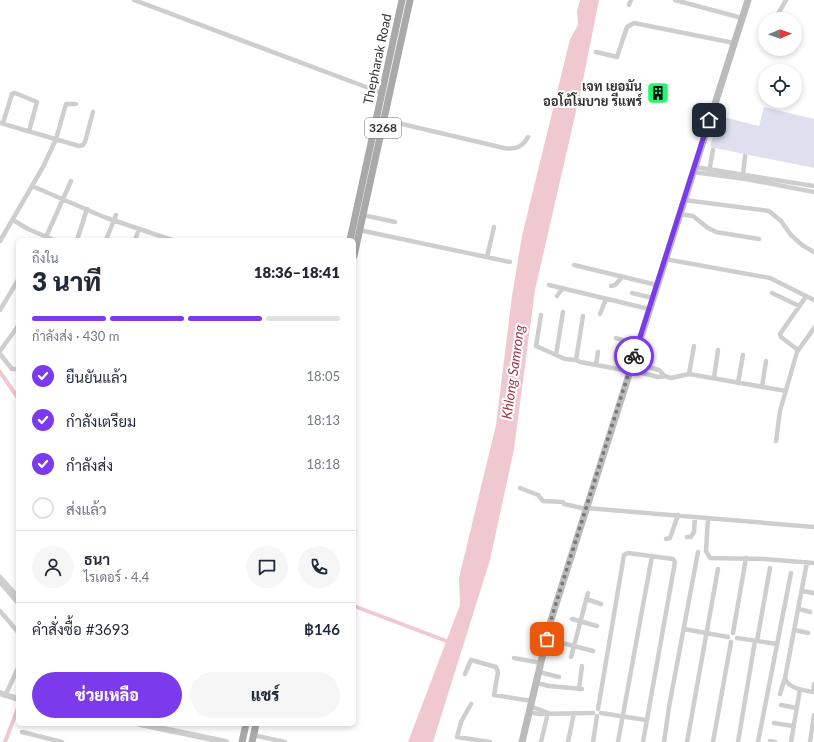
<!DOCTYPE html>
<html lang="th">
<meta charset="utf-8">
<style>
:root{--surface:#fff;--page:#f6f6f7;--text:#1f2937;--muted:#747a83;--line:#e0e1e3;--accent:#7c3aed}
body{margin:0;font-family:Lato,Sarabun,sans-serif;background:var(--page);color:var(--text);height:100vh;display:flex;flex-direction:column;font-size:15px;white-space:nowrap}
*{box-sizing:border-box;margin:0}
p{font-size:13px;color:var(--muted)}
.icon{flex:none;width:22px;height:22px;fill:none;stroke:currentColor;stroke-width:2;stroke-linecap:round;stroke-linejoin:round}
.map{position:relative;flex:1;overflow:hidden}
.side{position:absolute;left:16px;top:238px;width:340px;height:488px;display:flex;flex-direction:column;background:var(--surface);border-radius:6px;box-shadow:0 2px 6px #0003}
.side>*{flex:none}
.needle{width:26px;rotate:88deg}
.controls{position:absolute;left:758px;top:12px;display:grid;gap:8px}
.controls a{display:grid;place-items:center;width:44px;height:44px;border-radius:50%;background:var(--surface);box-shadow:0 2px 6px #0003;font-size:20px}
.pin{position:absolute;display:grid;place-items:center;width:34px;height:34px;color:#fff;margin:-17px;border-radius:8px;box-shadow:0 2px 6px #0006}
.courier{position:absolute;display:grid;place-items:center;width:40px;height:40px;margin:-20px;border:3px solid #7c3aed;border-radius:50%;background:#fff;color:#222;box-shadow:0 1px 5px #0007}
.summary em{font-style:normal;font-weight:800}
.summary div{display:flex;flex-direction:column-reverse}
.summary{display:flex;align-items:center;justify-content:space-between;height:68px;padding:0 16px}
h1{font-size:26px;font-weight:800;line-height:30px}
.bar{display:grid;grid-template-columns:repeat(4,1fr);gap:6px 4px;align-content:center;height:48px;padding:0 16px}
.bar i{height:5px;border-radius:3px;background:var(--line)}
.bar .on{background:var(--accent)}
.bar p{grid-column:span 4}
.line{display:flex;align-items:center;gap:10px;padding:0 16px;border-top:1px solid var(--line)}
.line div{flex:1}
.round{display:grid;place-items:center;flex:none;width:42px;height:42px;border-radius:21px;background:var(--page)}
ol{padding:0 16px;list-style:none}
li{display:flex;align-items:center;gap:12px;height:44px}
li p{margin-inline-start:auto}
li .icon{padding:4px;border-radius:50%;background:var(--accent);color:#fff;stroke-width:4}
li:last-child{color:var(--muted)}
li i{width:22px;height:22px;border:2px solid var(--line);border-radius:50%}
.primary-button{display:flex;gap:8px;margin-top:auto;padding:8px 16px}
.primary-button a{flex:1;height:46px;border-radius:24px;background:var(--accent);color:#fff;font-size:16px;font-weight:800;line-height:46px;text-align:center}
.primary-button a+a{background:var(--page);color:var(--text)}
.map>svg:first-child{display:block}
</style>
<div class="map">
<svg width="814" height="742" viewBox="0 0 814 742">
<rect width="100%" height="100%" fill="#fff"/>
<!-- green -->
<path fill="#dee0ef" d="M764 107 814 119V168L710 147 719 116 759 126Z"/>
<!-- water -->
<path fill="#f0c9d0" d="M580 0H599L582 85 535 290 514 449 490 560 433 742H408L460 605 459 578 496 425 512 296 522 236 570 39 578 25 577 11Z"/>
<g fill="none" stroke-linecap="round" stroke-linejoin="round">
<!-- canal -->
<path stroke="#f0c9d0" stroke-width="4" d="M0 372 18 398
M354 606 449 642
M5 742 18 708"/>
<!-- minor -->
<path stroke="#cecece" stroke-width="4.5" d="M134 0 382 93
M675 0 742 18
M629 5 631 0
M775 19 786 0
M596 52 617 57 627 27 634 23 734 43
M385 120 504 148C516 150 522 147 528 137
M0 123 79 146 83 145 85 142 93 112
M3 123 12 94 15 93 37 102 29 131
M695 167 814 186
M693 172 746 179 814 192
M709 172 713 150
M743 174 745 156
M32 186 104 217 172 240
M684 200 769 211 781 221 791 235 802 245 814 252
M679 214 693 216 708 228 716 232 759 239
M363 215 395 222
M13 220 28 229 54 240
M359 230 510 262
M46 237 71 181
M77 240 87 209
M106 240 116 215
M135 240 139 229
M0 241 43 167 56 139 66 104H76
M487 257 494 227
M665 259 770 278 814 300
M574 265 657 285
M549 285 649 309
M611 286 615 285 622 277
M632 293 653 298
M772 293 799 306
M557 296 563 288
M0 310 18 280
M600 314 606 299
M541 315 536 346 565 359 576 360
M583 316 576 360 580 362 629 371
M616 338 638 345
M798 350 781 337 780 334 805 298
M0 351 18 326
M0 354 12 369H18
M556 355 563 312
M632 362 659 370 665 376
M596 365 598 352
M630 370 658 377 665 376 671 378 689 374 786 391
M689 374 694 346
M714 378 718 350
M738 383 743 355
M762 387 766 361
M776 441 780 411 797 352 814 328
M520 488 538 495 543 501 563 502 564 504 586 509
M586 508 814 527
M708 518 706 551 710 558 764 559 814 563
M687 537H691L694 532 695 517
M666 539 670 538 678 515
M807 562 785 678C788 689 804 690 814 692
M0 577 18 597
M0 582 18 603
M803 591 813 593
M586 599 601 604
M799 609 810 612
M0 611 18 632
M572 619 597 626
M684 629 728 637
M795 630 808 633
M733 633 746 558
M737 638 777 644
M547 639 593 651
M757 641 770 568
M571 657 588 593
M514 658 541 663
M539 672 559 677
M465 674 471 660 496 667 498 672 494 695 532 701
M537 683 549 686 582 689
M579 689 582 666
M813 692 814 684
M780 694 785 678
M5 696 18 668
M471 704 461 722 457 737 490 742
M781 705 797 708
M530 706 546 712
M598 709 624 555 628 553 673 559 675 562 643 742
M529 712 539 714 593 713
M601 713 646 720
M774 723 793 726
M22 732 62 742
M253 735 285 742
M770 741 775 742
M541 742 548 713
M568 742 574 713
M593 742 597 716
M618 742 652 556
M664 742 669 707 698 552
M687 742 718 569
M713 742 731 642
M738 742 755 641
M758 742 791 573
M791 742 800 689
M810 742 814 715"/>
<!-- tertiary -->
<path stroke="#cecece" stroke-width="6" d="M0 693 18 699
M140 724 226 742"/>
<!-- secondary -->
<path stroke="#bbb" stroke-width="7" d="M522 742 551 620 748 0"/>
<!-- primary -->
<path stroke="#a9a9a9" stroke-width="7" d="M350 240 402 0
M354 256 410 0
M242 742 246 724
M252 742 256 724"/>
</g>
<g fill="none" stroke-linecap="round" stroke-linejoin="round">
<!-- done -->
<path stroke="#797979" stroke-width="4" stroke-dasharray="0 7.2" d="M547 639 552 616 634 356"/>
<!-- route -->
<path stroke="#7c3aed" stroke-width="5" d="M634 356 709 120"/>
</g>
<!-- icons -->
<defs>
<g id="building-square" transform="scale(1.15)"><rect x="-9" y="-9" width="18" height="18" rx="4" fill="#24f76e" stroke="#fff"/><path d="M-4-6H4V6H1V3H-1V6H-4ZM-2.5-4.3h1.7v1.8h-1.7ZM.8-4.3h1.7v1.8H.8ZM-2.5-1h1.7V.8h-1.7ZM.8-1h1.7V.8H.8Z" fill="#111"/></g>
</defs>
<g fill-rule="evenodd">
<use href="#building-square" x="658" y="93"/>
</g>
<g text-anchor="middle" stroke-width="4" stroke-linejoin="round" paint-order="stroke">
<!-- shield labels -->
<rect fill="#fff" stroke="#6f6f6f" stroke-width="1" x="365" y="118" width="36" height="20" rx="3"/>
<g font-size="12" font-weight="bold" fill="#313131">
<text x="383" y="132">3268</text>
</g>
<!-- street labels -->
<g font-size="13" fill="#313131" stroke="#fff">
<text transform="translate(377 59) rotate(-78)" y="5">Thepharak Road</text>
</g>
<!-- poi labels -->
<g font-size="13" font-weight="bold" fill="#313131" stroke="#fff" text-anchor="end">
<text x="642" y="91">เจท เยอมัน<tspan x="642" dy="15">ออโต้โมบาย รีแพร์</tspan></text>
</g>
<!-- water labels -->
<g font-size="14" font-style="italic" fill="#9d3549" stroke="#fff">
<text transform="translate(513 372) rotate(-82)" y="5">Khlong Samrong</text>
</g>
</g>
</svg>
<div class="controls">
<a><svg class="needle" viewBox="-14 -14 28 28"><path d="M0-13l5 13h-10z" fill="#e53935"/><path d="M0 13l5-13h-10z" fill="#747a83"/></svg></a>
<a><svg class="icon" aria-label="locate" viewBox="0 0 24 24"><circle cx="12" cy="12" r="6"/><path d="M12 2v4M12 18v4M2 12h4M18 12h4"/></svg></a>
</div>
<div class="pin" style="left:547px;top:639px;background:#ea580c"><svg class="icon" aria-label="bag" viewBox="0 0 24 24"><path d="M5 8h14l-1 12H6zM9 8a3 3 0 0 1 6 0"/></svg></div>
<div class="pin" style="left:709px;top:120px;background:#1f2937"><svg class="icon" aria-label="home" viewBox="0 0 24 24"><path d="M3 11l9-7 9 7M6 9v11h12V9"/></svg></div>
<div class="courier" style="left:634px;top:356px"><svg class="icon" aria-label="bike" viewBox="0 0 24 24"><circle cx="6" cy="16" r="4"/><circle cx="18" cy="16" r="4"/><path d="M6 16l4-8h5l3 8M10 8l3 8H6M13 5h3"/></svg></div>
<section class="side">
<div class="summary"><div><h1>3 นาที</h1><p>ถึงใน</p></div><em>18:36–18:41</em></div>
<div class="bar"><i class="on"></i><i class="on"></i><i class="on"></i><i></i><p>กำลังส่ง · 430 m</p></div>
<ol>
<li><svg class="icon" aria-label="check" viewBox="0 0 24 24"><path d="M5 12l5 5 9-10"/></svg>ยืนยันแล้ว<p>18:05</p></li>
<li><svg class="icon" aria-label="check" viewBox="0 0 24 24"><path d="M5 12l5 5 9-10"/></svg>กำลังเตรียม<p>18:13</p></li>
<li><svg class="icon" aria-label="check" viewBox="0 0 24 24"><path d="M5 12l5 5 9-10"/></svg>กำลังส่ง<p>18:18</p></li>
<li><i></i>ส่งแล้ว</li>
</ol>
<div class="line" style="height:72px"><a class="round"><svg class="icon" aria-label="person" viewBox="0 0 24 24"><circle cx="12" cy="8" r="4"/><path d="M4 21q1-7 8-7t8 7"/></svg></a><div><b>ธนา</b><p>ไรเดอร์ · 4.4</p></div><a class="round"><svg class="icon" aria-label="chat" viewBox="0 0 24 24"><path d="M4 5h16v11H9l-5 4z"/></svg></a><a class="round"><svg class="icon" aria-label="phone" viewBox="0 0 24 24"><path d="M5 4h4l2 5-3 2q2 4 5 5l2-3 5 2v4C11 20 4 13 5 4z"/></svg></a></div>
<div class="line" style="height:52px"><div>คำสั่งซื้อ #3693</div><b>฿146</b></div>
<div class="primary-button"><a>ช่วยเหลือ</a><a>แชร์</a></div>
</section>
</div>
